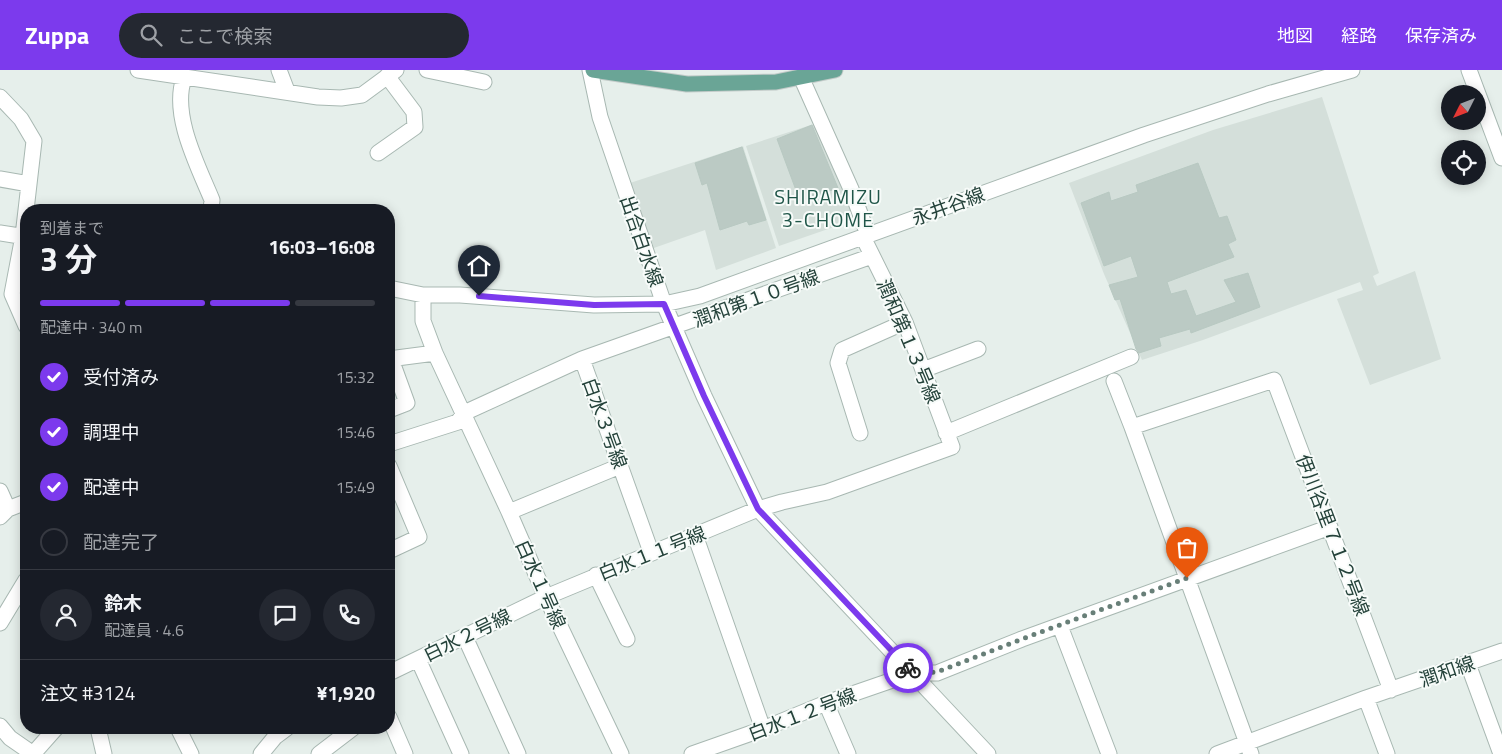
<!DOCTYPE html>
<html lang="ja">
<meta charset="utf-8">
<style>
:root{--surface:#171b24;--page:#242831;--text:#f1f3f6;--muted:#9ea1a6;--line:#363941;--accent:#7c3aed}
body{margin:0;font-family:"Titillium Web","Noto Sans JP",sans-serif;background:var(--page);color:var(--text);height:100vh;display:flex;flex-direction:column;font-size:19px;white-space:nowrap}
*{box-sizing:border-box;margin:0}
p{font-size:16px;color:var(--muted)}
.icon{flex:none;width:28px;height:28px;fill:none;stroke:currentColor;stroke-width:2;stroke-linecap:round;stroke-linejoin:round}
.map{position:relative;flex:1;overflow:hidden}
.details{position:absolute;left:20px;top:134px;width:375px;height:530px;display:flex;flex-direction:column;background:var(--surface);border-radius:20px;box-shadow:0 2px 12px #0003}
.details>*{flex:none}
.needle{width:32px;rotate:228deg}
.tools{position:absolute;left:1441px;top:15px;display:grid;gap:10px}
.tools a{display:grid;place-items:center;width:45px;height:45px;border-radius:50%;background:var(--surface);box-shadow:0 2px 12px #0003;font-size:25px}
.pin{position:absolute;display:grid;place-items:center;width:42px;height:42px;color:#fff;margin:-51px -21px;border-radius:50% 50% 50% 0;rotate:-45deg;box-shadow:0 0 5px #0007}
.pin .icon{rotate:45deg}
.courier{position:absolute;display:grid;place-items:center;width:50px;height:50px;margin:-25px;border:4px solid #7c3aed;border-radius:50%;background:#fff;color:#222;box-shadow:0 1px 6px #0007}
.headline em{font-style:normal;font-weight:700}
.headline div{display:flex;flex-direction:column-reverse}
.headline{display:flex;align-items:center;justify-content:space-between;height:85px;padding:0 20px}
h1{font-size:32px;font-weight:700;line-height:38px}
.bar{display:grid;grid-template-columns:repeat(4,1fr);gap:8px 5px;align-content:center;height:60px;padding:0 20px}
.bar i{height:6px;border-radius:4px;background:var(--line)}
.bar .current{background:var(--accent)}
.bar p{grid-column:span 4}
.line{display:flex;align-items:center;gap:12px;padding:0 20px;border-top:1px solid var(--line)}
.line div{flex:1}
.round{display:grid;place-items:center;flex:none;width:52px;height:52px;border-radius:26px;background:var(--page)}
ol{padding:0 20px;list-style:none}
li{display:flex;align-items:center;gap:15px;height:55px}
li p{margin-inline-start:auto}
li .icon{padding:5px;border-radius:50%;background:var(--accent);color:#fff;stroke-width:4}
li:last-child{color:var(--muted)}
li i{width:28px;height:28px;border:2px solid var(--line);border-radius:50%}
header{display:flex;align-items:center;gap:30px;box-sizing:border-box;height:70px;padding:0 25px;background:var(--accent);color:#fff}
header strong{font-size:24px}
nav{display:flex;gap:28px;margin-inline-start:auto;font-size:18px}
.search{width:350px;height:45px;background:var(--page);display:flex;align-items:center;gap:12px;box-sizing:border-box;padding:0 18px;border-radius:28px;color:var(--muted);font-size:19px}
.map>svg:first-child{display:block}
</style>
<header>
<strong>Zuppa</strong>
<div class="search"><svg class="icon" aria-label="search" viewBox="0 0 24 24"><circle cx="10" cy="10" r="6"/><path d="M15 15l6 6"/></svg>ここで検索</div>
<nav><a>地図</a><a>経路</a><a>保存済み</a></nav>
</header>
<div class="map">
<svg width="1502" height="684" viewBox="0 0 1502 684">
<rect width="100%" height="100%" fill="#e6efeb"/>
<!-- built -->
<path fill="#d4dfda" d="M1322 27 1379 203 1373 206 1377 216 1415 201 1441 289 1370 315 1337 229 1363 220 1360 212 1203 270 1142 290 1104 204 1069 113 1213 60Z
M814 54 857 149 779 176 746 76Z
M743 76 776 178 716 200 705 160 651 179 630 113Z"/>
<!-- building -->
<path fill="#bbcac4" stroke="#b8c9c2" d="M812 55 838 118 800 131 777 69Z
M742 77 766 150 749 155 747 151 720 160 707 113 702 115 695 93Z
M1198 93 1219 148 1227 146 1236 170 1228 174 1234 187 1167 212 1171 224 1186 220 1196 246 1236 232 1224 210 1248 203 1260 237 1191 263 1190 259 1159 268 1161 276 1139 283 1136 279 1120 229 1115 230 1109 215 1138 207 1131 186 1104 196 1081 133 1109 122 1111 131 1138 122 1136 115Z"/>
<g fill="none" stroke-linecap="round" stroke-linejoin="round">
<!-- minor casing -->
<g stroke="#a8b8b2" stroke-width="17">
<path id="minor" d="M138 0 318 27 341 28 362 25 396 0
M279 0 287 21
M427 0 484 12
M590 0 600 47 664 234 704 326 758 439 988 684
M1469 0 1502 88
M801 7 851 119 868 165
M184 8C171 45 198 96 212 130L211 140
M0 27 21 49 34 71 23 166 12 224 26 256
M378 83 415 57 414 42 387 6
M0 109 29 114
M0 163 26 167
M389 218 423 225H460L594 235 664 234 700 226 1144 65 1268 24 1352 0
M423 225V251L435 283 509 442 546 527 621 684
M389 289 435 283
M582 289 872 186
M923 300 978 279
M1114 311 1132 357 1251 684
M389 340 407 333 391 289
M1132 357 1274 310 1391 620
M860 363 838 293 842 280 905 252
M946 363 1131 287
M389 374 458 352 464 343 582 289 651 482
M389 396 419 467 389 481
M0 421 8 439
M509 442 620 396
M0 447 8 439 26 432
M695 465 763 659
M596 505 627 569
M0 553 26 510
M1060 556 1109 684
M465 567 518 684
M418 589 461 684
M1468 594 1501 684
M389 603 546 527 758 439 782 432 827 422 952 377 905 252 863 167
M1366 628 1387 684
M826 633 848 684
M389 647 405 684
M0 656 10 668 33 684
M98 658 104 684
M178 658 191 684
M33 684 56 658
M261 684 275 667 287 658
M319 684 353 658
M692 684 763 659 826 633 913 603H937L1022 569 1330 457
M1217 684 1366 628 1502 581"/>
</g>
<!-- major casing -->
<g stroke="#c2cac8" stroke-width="17">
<path id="major" d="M593 0 687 14 776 12 835 0"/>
</g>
<!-- minor -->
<use href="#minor" stroke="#fff" stroke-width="15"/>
<!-- major -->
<use href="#major" stroke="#6aa596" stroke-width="15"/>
</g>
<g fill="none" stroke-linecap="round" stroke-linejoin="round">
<!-- done -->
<path stroke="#687f78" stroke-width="5" stroke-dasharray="0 9" d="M908 598 913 603 937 602 1022 569 1187 508"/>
<!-- route -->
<path stroke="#7c3aed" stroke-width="6" d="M479 226 594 235 664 234 704 326 758 439 908 598"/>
</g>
<g text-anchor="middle" stroke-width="4" stroke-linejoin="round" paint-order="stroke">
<!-- street labels -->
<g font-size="19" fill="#24423a" stroke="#f7fbf9">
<text transform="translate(948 136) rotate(-20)" y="7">永井谷線</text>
<text transform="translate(642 171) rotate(71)" y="7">出合白水線</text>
<text transform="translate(756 228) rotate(-20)" y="7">潤和第１０号線</text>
<text transform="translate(909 271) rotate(67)" y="7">潤和第１３号線</text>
<text transform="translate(605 353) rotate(70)" y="7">白水３号線</text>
<text transform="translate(1333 465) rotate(69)" y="7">伊川谷里７１２号線</text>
<text transform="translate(652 483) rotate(-22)" y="7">白水１１号線</text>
<text transform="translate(541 514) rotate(66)" y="7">白水１号線</text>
<text transform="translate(467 565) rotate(-26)" y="7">白水２号線</text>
<text transform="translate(1447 601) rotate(-19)" y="7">潤和線</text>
<text transform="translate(802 644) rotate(-21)" y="7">白水１２号線</text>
</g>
<!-- neighbourhood labels -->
<g font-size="20" letter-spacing="1" fill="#1f5548" stroke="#f7fbf9">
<text x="828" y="134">SHIRAMIZU<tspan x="828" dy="23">3-CHOME</tspan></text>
</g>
</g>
</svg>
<div class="tools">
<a><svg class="needle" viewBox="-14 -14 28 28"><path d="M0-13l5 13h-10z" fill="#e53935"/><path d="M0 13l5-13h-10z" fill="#9ea1a6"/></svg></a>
<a><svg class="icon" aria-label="locate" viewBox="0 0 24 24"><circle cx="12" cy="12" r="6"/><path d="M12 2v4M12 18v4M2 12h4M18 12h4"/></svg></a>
</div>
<div class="pin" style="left:1187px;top:508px;background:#ea580c"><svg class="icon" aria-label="bag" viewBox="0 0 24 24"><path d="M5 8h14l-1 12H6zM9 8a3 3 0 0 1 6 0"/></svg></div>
<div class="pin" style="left:479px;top:226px;background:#1f2937"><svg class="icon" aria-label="home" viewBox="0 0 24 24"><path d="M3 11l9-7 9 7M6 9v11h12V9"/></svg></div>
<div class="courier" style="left:908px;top:598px"><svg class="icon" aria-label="bike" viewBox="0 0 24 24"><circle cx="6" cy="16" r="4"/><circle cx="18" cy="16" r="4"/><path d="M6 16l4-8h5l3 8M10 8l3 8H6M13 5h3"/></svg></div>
<section class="details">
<div class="headline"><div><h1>3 分</h1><p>到着まで</p></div><em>16:03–16:08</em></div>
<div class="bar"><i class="current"></i><i class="current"></i><i class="current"></i><i></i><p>配達中 · 340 m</p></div>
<ol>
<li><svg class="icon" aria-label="check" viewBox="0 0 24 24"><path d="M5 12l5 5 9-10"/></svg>受付済み<p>15:32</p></li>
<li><svg class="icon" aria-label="check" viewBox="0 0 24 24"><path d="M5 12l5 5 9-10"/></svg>調理中<p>15:46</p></li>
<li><svg class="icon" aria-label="check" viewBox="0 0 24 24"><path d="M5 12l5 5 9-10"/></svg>配達中<p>15:49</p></li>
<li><i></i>配達完了</li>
</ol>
<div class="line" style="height:90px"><a class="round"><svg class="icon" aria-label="person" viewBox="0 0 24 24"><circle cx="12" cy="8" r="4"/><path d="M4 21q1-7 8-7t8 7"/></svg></a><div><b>鈴木</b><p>配達員 · 4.6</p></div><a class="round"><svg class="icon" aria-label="chat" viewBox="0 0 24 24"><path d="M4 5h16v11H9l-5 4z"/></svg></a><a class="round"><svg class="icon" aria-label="phone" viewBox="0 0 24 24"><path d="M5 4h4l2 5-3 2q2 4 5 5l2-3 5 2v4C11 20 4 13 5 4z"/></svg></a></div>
<div class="line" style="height:65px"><div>注文 #3124</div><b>¥1,920</b></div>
</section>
</div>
